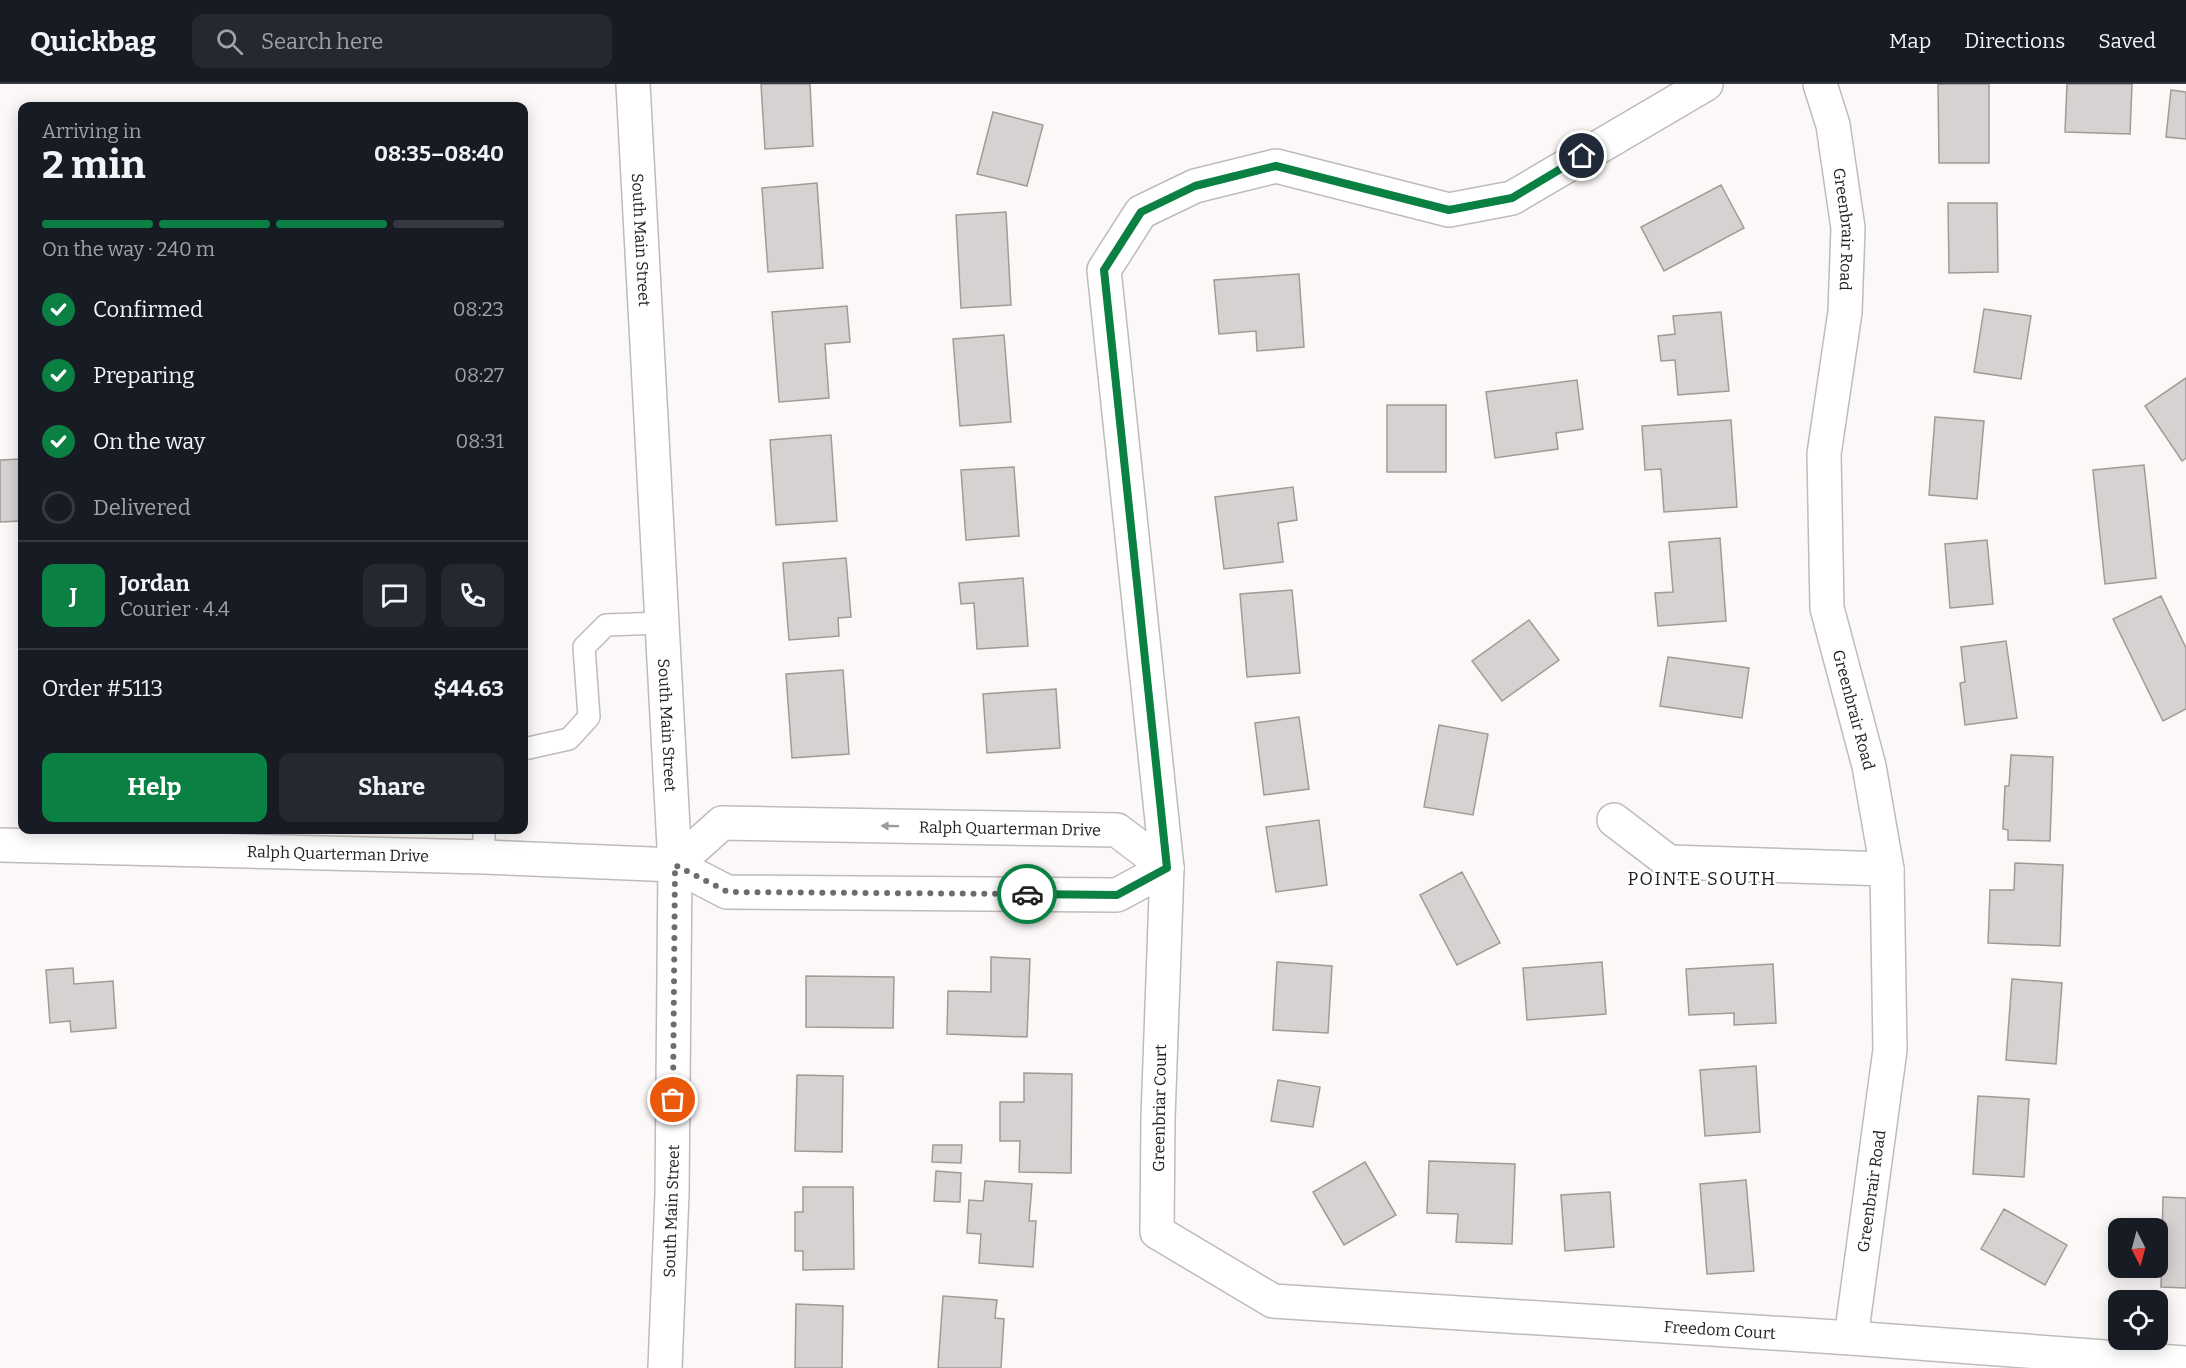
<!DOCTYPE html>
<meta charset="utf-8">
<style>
:root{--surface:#171b24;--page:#242831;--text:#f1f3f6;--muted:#9ea1a6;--line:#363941;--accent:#0b8043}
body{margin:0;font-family:Bitter,serif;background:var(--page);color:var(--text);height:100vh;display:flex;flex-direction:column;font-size:22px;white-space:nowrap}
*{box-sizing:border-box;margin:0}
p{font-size:20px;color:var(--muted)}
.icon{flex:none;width:33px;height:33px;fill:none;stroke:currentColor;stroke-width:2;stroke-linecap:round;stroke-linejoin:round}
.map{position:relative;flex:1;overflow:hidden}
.side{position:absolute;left:18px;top:18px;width:510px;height:732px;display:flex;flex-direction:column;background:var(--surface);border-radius:12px;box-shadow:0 3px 15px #0003}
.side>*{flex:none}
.needle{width:39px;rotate:174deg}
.tools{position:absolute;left:2108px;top:1134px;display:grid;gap:12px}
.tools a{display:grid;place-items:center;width:60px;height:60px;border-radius:12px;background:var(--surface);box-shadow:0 3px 15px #0003;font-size:30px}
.pin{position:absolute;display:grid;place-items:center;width:51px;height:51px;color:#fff;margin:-26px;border:3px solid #fff;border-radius:50%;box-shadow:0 2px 6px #0007}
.courier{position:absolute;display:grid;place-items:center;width:60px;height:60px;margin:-30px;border:4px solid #0b8043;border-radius:50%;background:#fff;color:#222;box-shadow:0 2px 8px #0007}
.head em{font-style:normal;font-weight:700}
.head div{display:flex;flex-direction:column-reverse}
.head{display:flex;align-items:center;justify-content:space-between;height:102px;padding:0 24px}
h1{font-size:39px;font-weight:700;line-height:45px}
.bar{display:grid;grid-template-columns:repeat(4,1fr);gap:9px 6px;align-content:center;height:72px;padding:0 24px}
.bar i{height:8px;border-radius:4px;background:var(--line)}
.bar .active{background:var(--accent)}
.bar p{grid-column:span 4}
.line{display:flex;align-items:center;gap:15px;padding:0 24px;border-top:2px solid var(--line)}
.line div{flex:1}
.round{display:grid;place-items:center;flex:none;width:63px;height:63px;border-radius:12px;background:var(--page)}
ol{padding:0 24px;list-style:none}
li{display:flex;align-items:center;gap:18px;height:66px}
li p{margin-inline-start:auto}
li .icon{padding:6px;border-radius:50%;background:var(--accent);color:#fff;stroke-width:4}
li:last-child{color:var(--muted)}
li i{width:33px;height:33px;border:3px solid var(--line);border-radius:50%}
.primary-button{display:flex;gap:12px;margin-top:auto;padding:12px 24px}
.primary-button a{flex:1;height:69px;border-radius:12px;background:var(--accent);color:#fff;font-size:24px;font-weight:700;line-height:69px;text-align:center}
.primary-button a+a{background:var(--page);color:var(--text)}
header{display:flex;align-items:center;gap:36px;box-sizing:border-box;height:84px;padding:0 30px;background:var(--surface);border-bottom:2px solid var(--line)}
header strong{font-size:28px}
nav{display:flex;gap:33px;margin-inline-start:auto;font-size:21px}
.search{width:420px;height:54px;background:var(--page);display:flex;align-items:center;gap:15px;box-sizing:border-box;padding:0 21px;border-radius:12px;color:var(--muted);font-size:22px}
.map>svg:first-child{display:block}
</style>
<header>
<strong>Quickbag</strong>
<div class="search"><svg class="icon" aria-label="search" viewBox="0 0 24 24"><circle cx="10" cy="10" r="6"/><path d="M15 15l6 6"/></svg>Search here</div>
<nav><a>Map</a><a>Directions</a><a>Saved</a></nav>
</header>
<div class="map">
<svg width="2186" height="1284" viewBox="0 0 2186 1284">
<rect width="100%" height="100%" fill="#fcf8f7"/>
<!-- building -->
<path fill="#d6d2d1" stroke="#9e9b99" stroke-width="1.5" d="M761 0H810L813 62 765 65Z
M1938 0H1989V79H1939Z
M2067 0H2132L2130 50 2065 48Z
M2171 6 2186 8V55L2166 53Z
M993 28 1043 41 1027 102 977 90Z
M817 99 823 184 768 188 762 104Z
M1721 101 1744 144 1664 187 1641 143Z
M1948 119H1997L1998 188 1949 189Z
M1006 128 1011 221 961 224 956 131Z
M1299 190 1304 263 1257 267 1256 247 1219 250 1214 196Z
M847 222 850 258 825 260 829 314 779 318 772 228Z
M1984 225 2031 232 2021 295 1974 288Z
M1721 228 1729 307 1678 311 1675 276 1661 277 1658 252 1675 250 1673 232Z
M1004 251 1011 338 960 342 953 255Z
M2186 294V374L2182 377 2145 322Z
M1577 296 1583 345 1556 349 1558 365 1495 374 1486 308Z
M1387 321H1446V388H1387Z
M1935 333 1984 337 1977 415 1929 411Z
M1731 336 1737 423 1664 428 1661 385 1645 386 1642 342Z
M831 351 837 437 776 441 770 356Z
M22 375V437L0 438V376Z
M2144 381 2156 494 2105 500 2093 386Z
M1014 383 1019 452 966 456 961 386Z
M1293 403 1297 436 1278 439 1283 478 1224 485 1215 413Z
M1720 454 1726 537 1658 542 1655 509 1673 508 1669 458Z
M1987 456 1993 520 1950 524 1945 460Z
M846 474 851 533 838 534 839 552 789 556 783 479Z
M1023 494 1028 562 977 565 974 519 961 520 959 499Z
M1292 506 1300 589 1247 593 1240 510Z
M2161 512 2186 564V625L2163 637 2113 535Z
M1529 536 1559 576 1502 617 1472 577Z
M2006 557 2017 634 1965 641 1960 599 1965 598 1961 563Z
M1668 573 1749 584 1742 634 1660 622Z
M843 586 849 670 792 674 786 590Z
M1056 605 1060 664 987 669 983 610Z
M1299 633 1309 705 1264 711 1255 639Z
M1439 641 1488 650 1473 731 1424 723Z
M2011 671 2053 673 2050 757 2008 756V746L2003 745 2005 702H2009Z
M1319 736 1327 801 1276 808 1266 743Z
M2015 779 2063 781 2060 862 1988 859 1990 806H2014Z
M1462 788 1500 859 1457 881 1420 811Z
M991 873 1030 875 1027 953 947 950 948 907 991 908Z
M1277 878 1332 882 1328 949 1273 946Z
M1602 878 1606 930 1527 936 1523 884Z
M1773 880 1776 939 1734 941V929L1689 931 1686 885Z
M73 884 74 900 113 897 116 944 71 948 70 937 50 939 46 886Z
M806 892 894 893 893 944 806 943Z
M2012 895 2062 899 2056 980 2006 976Z
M1756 982 1760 1048 1705 1052 1700 986Z
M1024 989 1072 990 1071 1089 1019 1088 1020 1057H1000V1018H1024Z
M797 991 843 992 842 1068 795 1067Z
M1278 996 1320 1003 1313 1043 1271 1037Z
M1978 1012 2029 1015 2024 1093 1973 1090Z
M933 1061H962L961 1079 932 1078Z
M1429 1077 1515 1080 1512 1160 1456 1158 1458 1130 1427 1129Z
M1365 1078 1396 1131 1344 1161 1313 1108Z
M936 1087 961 1089 960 1118 934 1117Z
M1746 1096 1754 1187 1707 1190 1700 1100Z
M985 1097 1032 1100 1029 1137H1036L1033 1183 979 1179 981 1150 967 1149 969 1116 983 1117Z
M803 1103H853L854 1185 803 1186V1167H795V1128H803Z
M1610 1108 1614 1163 1565 1167 1561 1111Z
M2163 1113 2186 1114V1204L2161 1203Z
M2004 1125 2067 1161 2045 1201 1981 1165Z
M943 1212 997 1216 995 1234 1004 1235 1001 1284H938Z
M796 1220 843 1222 842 1284H795Z"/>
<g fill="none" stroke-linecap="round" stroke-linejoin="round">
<!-- service casing -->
<g stroke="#bfbbba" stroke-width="24">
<path id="service" d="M524 665 569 655 589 633 584 563 606 541 662 539
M484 773V746"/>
</g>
<!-- minor casing -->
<g stroke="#bfbbba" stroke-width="36">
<g id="minor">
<path id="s1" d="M1706 0 1512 114 1449 126 1276 82 1195 102 1141 128 1104 186 1167 784 1158 1034 1157 1148 1273 1217 1851 1254 2186 1279"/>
<path id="s2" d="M1820 0 1833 41 1848 144 1845 228 1824 370 1827 524 1869 682 1887 785 1890 966 1851 1254"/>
<path d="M1614 736 1669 778 1887 785"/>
<path id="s3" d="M0 761 484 773 675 781 727 808 1117 811 1167 784"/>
<path id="s4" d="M675 781 722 739 1117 746 1167 784"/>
</g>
</g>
<!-- tertiary casing -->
<g stroke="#bfbbba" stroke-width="36">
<g id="tertiary">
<path id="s5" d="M633 0 675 781 672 1110 665 1284"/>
</g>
</g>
<!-- service -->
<use href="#service" stroke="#fff" stroke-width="21"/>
<!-- minor -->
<use href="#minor" stroke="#fff" stroke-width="33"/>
<!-- tertiary -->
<use href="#tertiary" stroke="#fff" stroke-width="33"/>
</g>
<!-- one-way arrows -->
<defs><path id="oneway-solid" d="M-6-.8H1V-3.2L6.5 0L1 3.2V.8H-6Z" transform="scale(1.5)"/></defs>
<use fill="#9c9b9b" href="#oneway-solid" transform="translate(890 742) rotate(-179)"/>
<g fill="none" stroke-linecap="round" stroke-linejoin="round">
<!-- done -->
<path stroke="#6e6c6c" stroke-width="6" stroke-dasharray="0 10.8" d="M673 1016 675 781 728 808 1027 810"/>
<!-- route -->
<path stroke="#0b8043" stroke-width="8" d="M1027 810 1117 811 1167 784 1104 186 1141 128 1195 102 1276 82 1449 126 1512 114 1582 72"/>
</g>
<g text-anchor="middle" stroke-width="4.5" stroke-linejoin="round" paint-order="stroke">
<!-- street labels -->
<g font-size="16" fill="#222121" stroke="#fff">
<text dy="6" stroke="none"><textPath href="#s2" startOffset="148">Greenbrair Road</textPath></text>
<text dy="6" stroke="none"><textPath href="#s5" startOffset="156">South Main Street</textPath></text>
<text dy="6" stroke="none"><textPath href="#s2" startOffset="634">Greenbrair Road</textPath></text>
<text dy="6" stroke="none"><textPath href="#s5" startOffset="642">South Main Street</textPath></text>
<text dy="6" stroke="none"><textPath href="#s4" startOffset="351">Ralph Quarterman Drive</textPath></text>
<text dy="6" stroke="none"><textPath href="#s3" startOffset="338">Ralph Quarterman Drive</textPath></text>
<text transform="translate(1159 1024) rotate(-89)" y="6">Greenbriar Court</text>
<text transform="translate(1871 1107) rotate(-82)" y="6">Greenbrair Road</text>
<text transform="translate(671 1127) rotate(-88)" y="6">South Main Street</text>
<text dy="6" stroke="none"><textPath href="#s1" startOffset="2228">Freedom Court</textPath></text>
</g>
<!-- neighbourhood labels -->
<g font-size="18" letter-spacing="1.5" fill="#222121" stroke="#fff">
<text x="1702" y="801">POINTE SOUTH</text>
</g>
</g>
</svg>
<div class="tools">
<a><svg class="needle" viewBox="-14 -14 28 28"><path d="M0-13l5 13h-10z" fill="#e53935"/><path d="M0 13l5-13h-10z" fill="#9ea1a6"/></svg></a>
<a><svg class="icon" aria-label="locate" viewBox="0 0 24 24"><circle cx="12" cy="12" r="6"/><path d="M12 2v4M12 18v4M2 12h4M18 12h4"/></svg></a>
</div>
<div class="pin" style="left:673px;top:1016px;background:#ea580c"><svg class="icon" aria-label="bag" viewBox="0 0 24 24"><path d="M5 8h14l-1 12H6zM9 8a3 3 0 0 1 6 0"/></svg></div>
<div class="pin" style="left:1582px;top:72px;background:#1f2937"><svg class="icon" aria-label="home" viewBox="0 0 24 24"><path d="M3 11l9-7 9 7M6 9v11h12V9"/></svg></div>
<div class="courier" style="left:1027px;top:810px"><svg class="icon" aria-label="car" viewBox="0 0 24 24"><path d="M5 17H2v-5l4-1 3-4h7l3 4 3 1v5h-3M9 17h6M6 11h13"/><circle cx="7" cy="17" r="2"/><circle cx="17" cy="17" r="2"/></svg></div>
<section class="side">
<div class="head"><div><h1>2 min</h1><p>Arriving in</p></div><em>08:35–08:40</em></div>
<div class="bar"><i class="active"></i><i class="active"></i><i class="active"></i><i></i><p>On the way · 240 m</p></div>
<ol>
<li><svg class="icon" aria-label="check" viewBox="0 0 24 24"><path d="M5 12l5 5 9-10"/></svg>Confirmed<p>08:23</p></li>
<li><svg class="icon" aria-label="check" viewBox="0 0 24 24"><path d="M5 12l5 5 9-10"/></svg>Preparing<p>08:27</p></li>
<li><svg class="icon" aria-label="check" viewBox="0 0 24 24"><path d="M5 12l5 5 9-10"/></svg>On the way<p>08:31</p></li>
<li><i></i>Delivered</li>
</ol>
<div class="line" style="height:108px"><b class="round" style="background:var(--accent);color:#fff">J</b><div><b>Jordan</b><p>Courier · 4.4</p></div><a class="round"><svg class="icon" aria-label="chat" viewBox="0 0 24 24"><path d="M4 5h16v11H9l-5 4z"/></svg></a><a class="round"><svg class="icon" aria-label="phone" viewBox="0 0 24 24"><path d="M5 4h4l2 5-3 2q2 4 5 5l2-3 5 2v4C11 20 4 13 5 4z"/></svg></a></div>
<div class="line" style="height:78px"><div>Order #5113</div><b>$44.63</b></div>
<div class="primary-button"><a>Help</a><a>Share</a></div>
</section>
</div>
